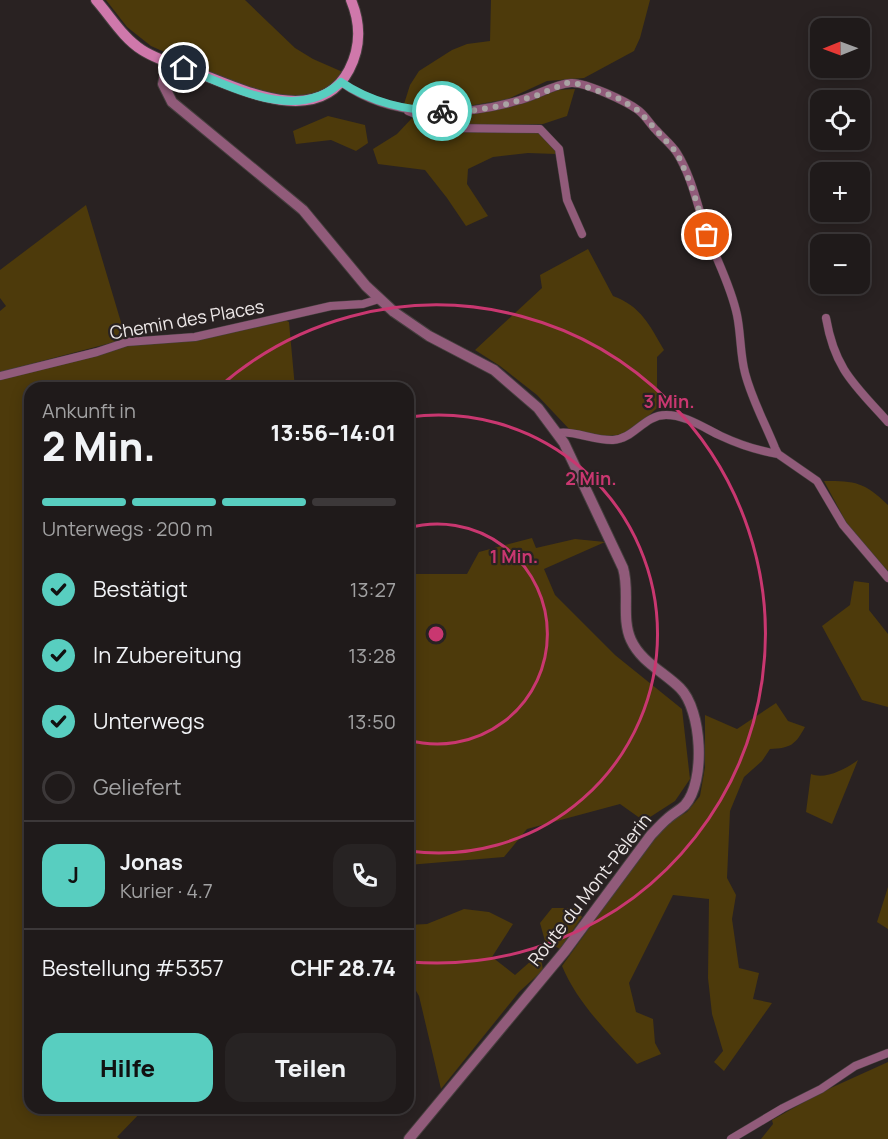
<!DOCTYPE html>
<html lang="de">
<meta charset="utf-8">
<style>
:root{--surface:#1f1a1a;--page:#272323;--text:#f1f3f6;--muted:#a1a1a2;--line:#3c3839;--accent:#58cec0}
body{margin:0;font-family:Manrope,sans-serif;background:var(--page);color:var(--text);height:100vh;display:flex;flex-direction:column;font-size:22px;white-space:nowrap}
*{box-sizing:border-box;margin:0}
p{font-size:20px;color:var(--muted)}
.icon{flex:none;width:33px;height:33px;fill:none;stroke:currentColor;stroke-width:2;stroke-linecap:round;stroke-linejoin:round}
.map{position:relative;flex:1;overflow:hidden}
.sheet{position:absolute;left:24px;top:382px;width:390px;height:732px;display:flex;flex-direction:column;background:var(--surface);border-radius:18px;box-shadow:0 3px 15px #0003,0 0 0 2px var(--line)}
.sheet>*{flex:none}
.needle{width:39px;rotate:269deg}
.tools{position:absolute;left:810px;top:18px;display:grid;gap:12px}
.tools a{display:grid;place-items:center;width:60px;height:60px;border-radius:12px;background:var(--surface);box-shadow:0 3px 15px #0003,0 0 0 2px var(--line);font-size:30px}
.pin{position:absolute;display:grid;place-items:center;width:51px;height:51px;color:#fff;margin:-26px;border:3px solid #fff;border-radius:50%;box-shadow:0 2px 6px #0007}
.courier{position:absolute;display:grid;place-items:center;width:60px;height:60px;margin:-30px;border:4px solid #58cec0;border-radius:50%;background:#fff;color:#222;box-shadow:0 2px 8px #0007}
.head em{font-style:normal;font-weight:800}
.head div{display:flex;flex-direction:column-reverse}
.head{display:flex;align-items:center;justify-content:space-between;height:102px;padding:0 18px}
h1{font-size:39px;font-weight:800;line-height:45px}
.bar{display:grid;grid-template-columns:repeat(4,1fr);gap:9px 6px;align-content:center;height:72px;padding:0 18px}
.bar i{height:8px;border-radius:4px;background:var(--line)}
.bar .on{background:var(--accent)}
.bar p{grid-column:span 4}
.line{display:flex;align-items:center;gap:15px;padding:0 18px;border-top:2px solid var(--line)}
.line div{flex:1}
.round{display:grid;place-items:center;flex:none;width:63px;height:63px;border-radius:18px;background:var(--page)}
ol{padding:0 18px;list-style:none}
li{display:flex;align-items:center;gap:18px;height:66px}
li p{margin-inline-start:auto}
li .icon{padding:6px;border-radius:50%;background:var(--accent);color:#111;stroke-width:4}
li:last-child{color:var(--muted)}
li i{width:33px;height:33px;border:3px solid var(--line);border-radius:50%}
.cta{display:flex;gap:12px;margin-top:auto;padding:12px 18px}
.cta a{flex:1;height:69px;border-radius:18px;background:var(--accent);color:#111;font-size:24px;font-weight:800;line-height:69px;text-align:center}
.cta a+a{background:var(--page);color:var(--text)}
.map>svg:first-child{display:block}
</style>
<div class="map">
<svg width="888" height="1139" viewBox="0 0 888 1139">
<rect width="100%" height="100%" fill="#292222"/>
<!-- green -->
<path fill="#4d3a0b" d="M106 0H245L295 48 313 59 345 73 335 85 319 93 297 99 276 97 232 82 151 46 127 27Z
M491 0H650L640 38 634 51 584 78 547 81 508 99 474 105 432 108 404 104 410 85 419 71 452 50 467 44 490 41Z
M575 89 567 116 543 124 452 126 421 112 500 108 534 99 556 90Z
M328 116 365 125 368 143 356 151 331 140 296 144 293 131Z
M413 117 449 131 539 132 557 148V154L528 153 493 157 468 169 467 184 488 216 466 226 447 198 425 170 378 164 373 149 397 134Z
M86 205 126 339 0 372V311L6 306 0 298V270Z
M588 249 613 296C641 306 650 326 664 350L657 357V408L633 430 624 434 603 437 571 431 537 395 500 366 475 350 542 288 540 275Z
M285 320 289 322 295 388H30V1108L144 1109 117 1137 120 1139H0V378L128 345 196 340Z
M824 481C856 481 864 482 888 505V571L859 540 846 522Z
M532 538 536 548 575 539 605 542 544 569 555 595 615 655 682 709 690 779 675 801 644 821 620 804 527 829 504 857 408 865V574H467L479 552Z
M854 581 869 583V610L888 634V707L862 700 822 626 850 605Z
M776 703 788 721 805 727C795 745 791 748 770 749L762 761 744 777 730 811 727 878 736 895 732 919 739 968 759 973 753 999 772 1003 724 1071 714 1062 723 1051 712 1014 708 978 709 899 673 895 629 983 636 1012 653 1019 655 1043 661 1054 637 1064C609 1034 578 1004 562 966L656 835 669 822 687 812 700 796 705 767V715L737 729Z
M858 760 832 824 806 812 811 774C825 780 846 769 858 760Z
M888 887V929L877 922Z
M552 908H575L582 917 560 949 545 941 540 923Z
M464 909 489 912 513 924 492 957 515 975 540 953 543 970 519 992 441 1089 419 996 408 977V925L427 924Z
M888 1062V1139H761L773 1124 772 1120 824 1091Z"/>
<g fill="none" stroke-linecap="round" stroke-linejoin="round">
<!-- minor casing -->
<g stroke="#453e3e" stroke-width="9">
<path id="minor" d="M341 82C392 119 462 117 520 100 536 96 554 84 571 83 585 82 626 101 638 110 645 115 650 124 656 130 663 138 672 145 677 153 692 177 698 208 707 234 717 261 731 286 737 315 741 334 740 354 745 373 752 400 765 423 775 448L778 454 817 481 843 525 888 578
M408 111 451 128 540 129 559 149 567 200 582 234
M826 318C835 370 855 385 888 422
M0 376 97 352 127 342 195 337 331 306 363 304 379 299
M559 433C572 430 596 441 613 440 634 439 644 415 666 415 686 415 704 428 721 436 738 444 760 451 778 454
M731 1139 783 1108 821 1089 855 1066 888 1053"/>
</g>
<!-- tertiary casing -->
<g stroke="#453e3e" stroke-width="12">
<path id="tertiary" d="M168 61 163 84 172 102 303 210 366 286 394 312 429 336 494 370 538 408 564 443 623 568C630 591 621 618 631 640 641 662 664 672 680 688 702 710 706 781 685 805 680 810 672 814 667 819 661 824 656 830 651 835L565 951 409 1139"/>
</g>
<!-- secondary casing -->
<g stroke="#453e3e" stroke-width="12">
<path id="secondary" d="M96 0C111 17 123 38 142 50 159 61 182 67 201 74 245 91 319 127 349 70 361 47 361 24 351 0"/>
</g>
<!-- minor -->
<use href="#minor" stroke="#915b7a" stroke-width="8"/>
<!-- tertiary -->
<use href="#tertiary" stroke="#915b7a" stroke-width="10"/>
<!-- secondary -->
<use href="#secondary" stroke="#cf78ab" stroke-width="10"/>
</g>
<g fill="none" stroke-linecap="round" stroke-linejoin="round">
<!-- done -->
<path stroke="#a9a3a3" stroke-width="6" stroke-dasharray="0 10.8" d="M442 111 463 112 500 106 535 96 567 83H575L616 97 639 111 677 153 690 182 707 235"/>
<!-- route -->
<path stroke="#58cec0" stroke-width="8" d="M184 68C231 86 297 124 341 82 370 102 407 111 442 111"/>
</g>
<!-- distance rings -->
<g fill="none" stroke="#c93770" stroke-width="3">
<path d="M408 528A110 110 0 1 1 408 740"/>
<path d="M409 417A219 219 0 1 1 409 851"/>
<path d="M218 388A329 329 0 1 1 410 962"/>
</g>
<g text-anchor="middle" stroke-width="4.5" stroke-linejoin="round" paint-order="stroke">
<!-- street labels -->
<g font-size="18" fill="#eee9e9" stroke="#292222">
<text transform="translate(187 320) rotate(-10)" y="6">Chemin des Places</text>
<text transform="translate(590 890) rotate(-52)" y="6">Route du Mont-Pèlerin</text>
</g>
</g>
<circle cx="436" cy="634" r="9" fill="#c93770" stroke="#292222" stroke-width="3"/>
<g font-size="18" text-anchor="middle" font-weight="bold" fill="#c93770" stroke="#292222" stroke-width="4.5" stroke-linejoin="round" paint-order="stroke">
<text x="669" y="408">3 Min.</text>
<text x="591" y="485">2 Min.</text>
<text x="514" y="563">1 Min.</text>
</g>
</svg>
<div class="tools">
<a><svg class="needle" viewBox="-14 -14 28 28"><path d="M0-13l5 13h-10z" fill="#e53935"/><path d="M0 13l5-13h-10z" fill="#a1a1a2"/></svg></a>
<a><svg class="icon" aria-label="locate" viewBox="0 0 24 24"><circle cx="12" cy="12" r="6"/><path d="M12 2v4M12 18v4M2 12h4M18 12h4"/></svg></a>
<a>+</a>
<a>−</a>
</div>
<div class="pin" style="left:707px;top:235px;background:#ea580c"><svg class="icon" aria-label="bag" viewBox="0 0 24 24"><path d="M5 8h14l-1 12H6zM9 8a3 3 0 0 1 6 0"/></svg></div>
<div class="pin" style="left:184px;top:68px;background:#1f2937"><svg class="icon" aria-label="home" viewBox="0 0 24 24"><path d="M3 11l9-7 9 7M6 9v11h12V9"/></svg></div>
<div class="courier" style="left:442px;top:111px"><svg class="icon" aria-label="bike" viewBox="0 0 24 24"><circle cx="6" cy="16" r="4"/><circle cx="18" cy="16" r="4"/><path d="M6 16l4-8h5l3 8M10 8l3 8H6M13 5h3"/></svg></div>
<section class="sheet">
<div class="head"><div><h1>2 Min.</h1><p>Ankunft in</p></div><em>13:56–14:01</em></div>
<div class="bar"><i class="on"></i><i class="on"></i><i class="on"></i><i></i><p>Unterwegs · 200 m</p></div>
<ol>
<li><svg class="icon" aria-label="check" viewBox="0 0 24 24"><path d="M5 12l5 5 9-10"/></svg>Bestätigt<p>13:27</p></li>
<li><svg class="icon" aria-label="check" viewBox="0 0 24 24"><path d="M5 12l5 5 9-10"/></svg>In Zubereitung<p>13:28</p></li>
<li><svg class="icon" aria-label="check" viewBox="0 0 24 24"><path d="M5 12l5 5 9-10"/></svg>Unterwegs<p>13:50</p></li>
<li><i></i>Geliefert</li>
</ol>
<div class="line" style="height:108px"><b class="round" style="background:var(--accent);color:#111">J</b><div><b>Jonas</b><p>Kurier · 4.7</p></div><a class="round"><svg class="icon" aria-label="phone" viewBox="0 0 24 24"><path d="M5 4h4l2 5-3 2q2 4 5 5l2-3 5 2v4C11 20 4 13 5 4z"/></svg></a></div>
<div class="line" style="height:78px"><div>Bestellung #5357</div><b>CHF 28.74</b></div>
<div class="cta"><a>Hilfe</a><a>Teilen</a></div>
</section>
</div>
